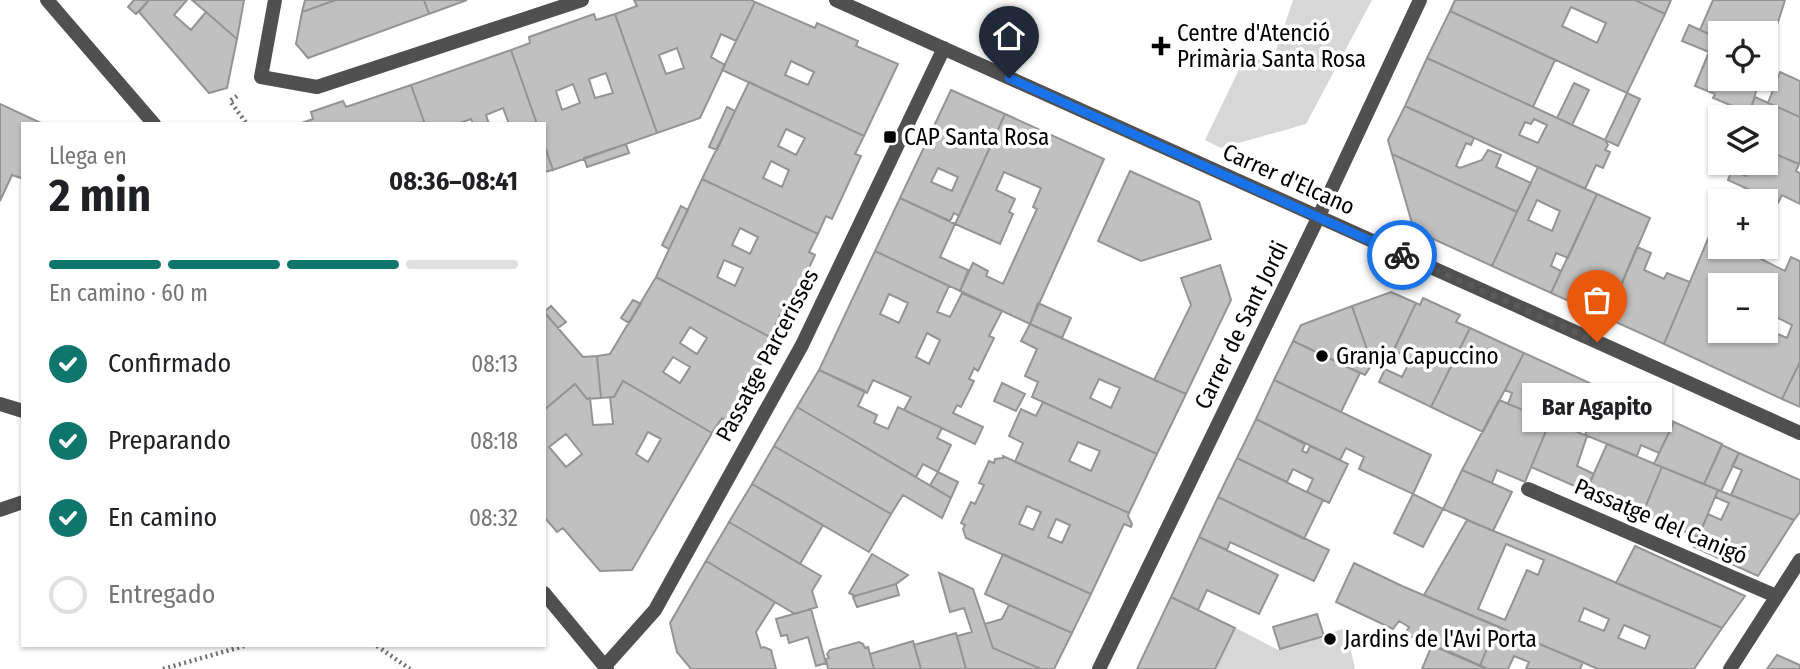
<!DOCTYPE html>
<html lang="es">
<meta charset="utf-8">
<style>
:root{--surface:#fff;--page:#f6f6f6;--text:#202124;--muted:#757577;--line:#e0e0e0;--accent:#0f766e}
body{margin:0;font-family:"Fira Sans Condensed",sans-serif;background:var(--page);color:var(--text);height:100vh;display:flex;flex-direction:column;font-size:26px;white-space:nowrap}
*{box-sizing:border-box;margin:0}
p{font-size:23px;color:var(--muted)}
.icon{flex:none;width:38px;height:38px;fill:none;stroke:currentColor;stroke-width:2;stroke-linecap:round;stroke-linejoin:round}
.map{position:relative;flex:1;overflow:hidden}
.panel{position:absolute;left:21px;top:122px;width:525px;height:525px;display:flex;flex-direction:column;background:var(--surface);border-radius:0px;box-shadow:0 2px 5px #0004}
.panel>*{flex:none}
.controls{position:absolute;left:1708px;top:21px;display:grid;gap:14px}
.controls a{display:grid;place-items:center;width:70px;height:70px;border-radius:0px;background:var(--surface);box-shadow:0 2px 5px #0004;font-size:35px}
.pin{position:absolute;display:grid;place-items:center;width:60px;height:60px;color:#fff;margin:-72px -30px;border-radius:50% 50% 50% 0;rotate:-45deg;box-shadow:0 0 7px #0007}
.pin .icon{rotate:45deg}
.courier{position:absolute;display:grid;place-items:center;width:70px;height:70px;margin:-35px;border:5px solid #1a73e8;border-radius:50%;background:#fff;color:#222;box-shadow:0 2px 9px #0007}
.bubble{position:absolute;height:49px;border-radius:0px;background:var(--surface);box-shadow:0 2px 5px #0004;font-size:23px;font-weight:700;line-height:49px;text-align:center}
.summary em{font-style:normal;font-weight:700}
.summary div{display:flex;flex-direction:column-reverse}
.summary{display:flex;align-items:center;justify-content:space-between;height:119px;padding:0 28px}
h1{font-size:46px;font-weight:700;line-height:52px}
.bar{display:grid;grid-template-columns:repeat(4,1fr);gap:10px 7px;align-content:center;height:84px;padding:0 28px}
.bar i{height:9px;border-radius:5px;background:var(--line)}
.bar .current{background:var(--accent)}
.bar p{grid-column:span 4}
ol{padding:0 28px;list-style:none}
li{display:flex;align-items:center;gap:21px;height:77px}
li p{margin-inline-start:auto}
li .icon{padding:7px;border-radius:50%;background:var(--accent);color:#fff;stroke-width:4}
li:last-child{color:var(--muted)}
li i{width:38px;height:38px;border:4px solid var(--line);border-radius:50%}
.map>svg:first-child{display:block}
</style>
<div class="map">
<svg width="1800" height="669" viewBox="0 0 1800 669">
<rect width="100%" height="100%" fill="#fff"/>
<!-- green -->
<path fill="#d7d7d7" d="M1293 0H1372L1306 124 1221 148 1205 140 1246 55 1271 65Z
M1236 628 1278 650 1346 628 1355 669H1216Z"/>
<!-- building -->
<path fill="#c0c0c0" stroke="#949494" stroke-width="2" fill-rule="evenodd" d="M134 0H149L136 14 128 7Z
M149 0H187L174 15 191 30 206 12 237 39 227 88 209 93 139 12Z
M192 0H244L237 39 206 12Z
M305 0H336L302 12Z
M336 0H424L429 14 308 58 296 44 302 12Z
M424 0H467L429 14Z
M634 0H751L755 2 736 41 721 34 711 57 725 65 700 118 657 133 615 14 637 6ZM677 48 684 68 666 74 659 55Z
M1455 0H1635L1665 14 1627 93 1450 11ZM1571 7 1606 23 1597 43 1562 26Z
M1635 0H1671L1665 14Z
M1713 0H1785L1766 60V33H1720V39L1700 30Z
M755 2 815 28 817 23 858 41 856 46 898 64 864 136 722 70ZM791 61 814 72 808 85 785 75Z
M1450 11 1555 60 1533 107 1427 58Z
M594 14 596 20 615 14 657 133 553 170 544 144V124H537L511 50 530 43 529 37ZM606 73 613 93 595 98 589 79ZM573 84 580 103 562 110 556 91Z
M1689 25 1720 39V79H1760L1748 117H1731L1735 107 1713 98 1715 94 1695 86 1709 52 1682 41Z
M511 50 537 124H509L503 108 486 115 489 124H473L471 119 457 124H425L411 85Z
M1427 58 1605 140 1608 145 1605 150 1610 152 1603 168 1596 165 1585 189 1405 106ZM1534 119 1547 125 1538 143 1519 135 1525 122 1531 124Z
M1780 72 1800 81V117L1768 103Z
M749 82 864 136 855 154 861 156 832 219 826 216 818 234 702 179ZM786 129 805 138 796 155 778 146ZM771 161 789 170 782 187 763 178Z
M1574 83 1589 90 1572 125 1557 118Z
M411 85 425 124H299L313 119 311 112 343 101 346 107Z
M951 90 1005 114 959 216 954 213 950 221 900 198ZM938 168 958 177 952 191 931 182Z
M1627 93 1640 99 1618 146 1605 140Z
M1755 97 1800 117V161L1799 164 1766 150V117H1748Z
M0 104 43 124H23V175L21 178 12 175 0 201Z
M1405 106 1474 138 1471 145 1466 143 1456 166 1460 168 1482 160 1488 150 1501 155 1496 167 1531 183 1517 212 1392 154 1388 140Z
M727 107 735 111 717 150 709 147Z
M1005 114 1104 159 1030 324 960 291 973 263 988 271 986 276 1003 284 1037 209 1033 207 1041 188 1004 172 996 190 1015 199 1009 212 1013 214 1000 244 955 224Z
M544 144 553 170 544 172Z
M626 144 629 153 587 167 584 158Z
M1766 150 1799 164 1796 171 1800 173V204L1782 195 1778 203 1728 180 1732 170 1746 176 1751 163H1766Z
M1392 154 1517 212 1492 266 1414 230Z
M1538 167 1597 194 1568 258 1556 253 1551 266 1561 271 1551 293 1492 266ZM1537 200 1560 211 1552 231 1528 220Z
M1130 171 1199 202 1211 239 1141 261 1098 241Z
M702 179 818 234 809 252 815 255 786 317 780 315 770 337 656 277ZM740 228 758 237 750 254 732 245ZM724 260 743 268 735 286 717 277Z
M1597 194 1650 218 1607 318 1551 293Z
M900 198 955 224 940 257 968 270 960 291 875 251Z
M681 206 688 210 669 249 662 245Z
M1715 222 1720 224V247H1766L1761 259 1785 271 1791 257 1800 261V362L1782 399 1664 344ZM1720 285H1766V323L1770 314 1792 325 1787 338 1766 329V331H1720V308L1710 303 1715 289 1720 291Z
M1637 247 1651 253 1644 270 1664 279 1667 273 1690 282 1664 344 1607 318Z
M875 251 949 286 937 312 950 317 962 293 1002 311 989 336 994 338 978 371 974 368 969 379 974 381 961 407 957 405 953 413 983 427 975 444 904 410 911 397 873 380 867 393 819 370ZM889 294 908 303 899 323 880 314ZM927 333 940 340 929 364 916 357Z
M1220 265 1231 300 1186 394 1154 380 1191 305 1181 278Z
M656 277 770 337 756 358 762 362 727 421 722 418 712 433 623 381 614 397 601 398 597 356 610 354ZM690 327 707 338 697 354 680 343ZM673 357 690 367 680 383 663 372Z
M1391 292 1416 303 1388 362 1371 361 1352 306Z
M1423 298 1460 315 1456 322 1470 328 1431 407 1379 382 1385 369 1402 377 1411 359 1394 350 1416 303 1420 305Z
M633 300 641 304 629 323 621 318Z
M1038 303 1071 318 1062 338 1030 324Z
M551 306 566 322 558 328 544 312Z
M1352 306 1372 364 1365 375 1293 341 1301 325Z
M544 312 583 357 597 356 601 398 587 399 575 384 544 410Z
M1030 324 1186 394 1157 454 1032 397 1038 382 1025 376 1037 349 1021 341ZM1099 379 1120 388 1111 408 1090 398Z
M1470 328 1524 353 1483 432 1431 407Z
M1293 341 1360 373 1341 412 1274 380Z
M1524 353 1596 386 1585 410 1575 405 1565 427 1508 404 1512 393 1505 390Z
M1800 362V407L1782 399Z
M819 370 865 391 858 406 877 415 874 423 888 429 898 407 942 428 937 438 951 445 938 472 923 464 916 477 797 407Z
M1274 380 1431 455 1413 494 1359 469 1364 457 1346 448 1340 460 1256 419Z
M623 381 712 433 632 570 600 571 563 528 557 532 544 517V410L575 384 587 399 590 398 593 425 613 424 610 397H614ZM648 432 661 439 648 462 636 454ZM566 434 582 454 566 467 549 447Z
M1002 383 1025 394 1016 411 994 401Z
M1596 386 1674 422 1659 453 1641 445 1637 456 1585 435 1595 414 1585 410Z
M1499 400 1550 421 1525 482 1497 470 1492 483 1462 470Z
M1043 402 1157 454 1129 513 1015 462 1023 443 1009 436 1021 409 1036 416ZM1078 442 1100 451 1091 471 1069 461Z
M797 407 951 498 942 518 903 495 891 514 774 446Z
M1256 419 1305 444 1302 451 1307 453 1310 446 1348 464 1329 503 1307 492 1313 479 1293 469 1287 482 1237 458Z
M1550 421 1587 436 1577 466 1594 474 1586 491 1531 467Z
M1674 422 1722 444 1704 484 1654 464Z
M1607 444 1662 467 1642 515 1586 491Z
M1722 445 1739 453 1721 491 1704 484Z
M774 446 891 514 869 552 752 484Z
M1739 453 1800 480V512L1794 520 1731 495 1742 470 1732 466Z
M1003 456 1129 513 1128 516 1132 524 1131 527 1124 524 1091 594 966 538 963 529 965 525 961 523 971 502 975 504 984 485 979 483 989 461 994 463 995 459 1003 458ZM1027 506 1041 512 1033 530 1019 524ZM1056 519 1070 525 1062 543 1048 537Z
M1237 458 1323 500 1304 539 1218 497Z
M1662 467 1718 490 1698 537 1642 515Z
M1462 470 1512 492 1493 531 1443 509Z
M938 472 958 482 951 498 930 485Z
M752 484 823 525 800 564 729 522Z
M1718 490 1794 520 1758 576 1694 547 1708 514 1721 520 1729 503 1715 497Z
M1413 494 1443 509 1423 547 1394 533Z
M1218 497 1329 550 1314 581 1230 542 1227 550 1199 537Z
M1467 520 1554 556 1722 628 1694 669H1598L1424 595ZM1506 544 1544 560 1538 575 1527 570 1505 620 1478 609ZM1584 608 1609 619 1604 631 1579 621ZM1624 625 1650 636 1645 649 1618 638Z
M729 522 821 576 812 591 817 607 795 614 706 561Z
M1199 537 1278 575 1259 614 1207 590 1198 610 1171 597Z
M1635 546 1745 596 1722 628 1616 583Z
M872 554 908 575 896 584 855 596 849 593Z
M1003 554 1091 594 1072 633 985 594Z
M706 561 775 602 756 632 761 648 764 647 771 650 776 669H691L677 652 670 623Z
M1354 563 1402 586 1496 626 1480 666 1405 634 1409 627 1399 621 1393 629 1336 602Z
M939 573 973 589 993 648 1041 669H966L957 636 972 632 964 608 950 612Z
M896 584 899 595 857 607 853 597 855 596Z
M1171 597 1235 628 1215 669H1137Z
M1009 605 1072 633 1054 669H1041L993 648 985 624 1002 619Z
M811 609 826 663 816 666 808 637 789 643 787 635 781 636 776 619Z
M1317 614 1324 636 1280 649 1273 627Z
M1496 626 1583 662 1580 669H1526L1529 662 1514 656 1508 669H1488L1480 666Z
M956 633 966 669H921L914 645Z
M913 641 921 669H874L870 654Z
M859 642 863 644 865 648 868 647 874 669H828L826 659 829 658 827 654 830 650Z
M1432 645 1452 653 1488 669H1422Z
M1777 655 1800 665V669H1767Z"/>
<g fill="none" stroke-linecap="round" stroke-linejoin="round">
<!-- path -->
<path stroke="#727272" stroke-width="4.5" stroke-dasharray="2 3.5" stroke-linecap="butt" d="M237 96 230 101 247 124
M377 646 410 669
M163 669 244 646"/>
<!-- minor -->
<path stroke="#505050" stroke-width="14" d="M47 0 154 124
M275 0 261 77 317 87 582 0
M836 0 1800 433
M0 404 23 411
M1528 489 1776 596
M0 510 23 502
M544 593 607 669
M605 666 655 610 802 345 944 48
M1099 669 1318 218 1420 0
M1730 669 1800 560"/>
</g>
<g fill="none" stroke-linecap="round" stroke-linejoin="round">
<!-- done -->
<path stroke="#595959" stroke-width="7" stroke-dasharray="0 12.6" d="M1402 255 1597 342"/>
<!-- route -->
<path stroke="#1a73e8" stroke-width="9" d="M1009 78 1402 255"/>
</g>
<!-- markers -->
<g fill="#000" stroke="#fff" stroke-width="2.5">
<path d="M1157.5 35.5h7v7h7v7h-7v7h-7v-7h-7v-7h7z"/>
<rect x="883" y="130" width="14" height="14" rx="3.5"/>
<circle cx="1322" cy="356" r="7"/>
<circle cx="1330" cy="639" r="7"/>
</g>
<g text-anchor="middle" stroke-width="7" stroke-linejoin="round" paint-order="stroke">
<!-- poi labels -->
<g font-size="23" fill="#000" stroke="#fff" text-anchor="start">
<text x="1177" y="41">Centre d'Atenció<tspan x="1177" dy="26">Primària Santa Rosa</tspan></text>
<text x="904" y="145">CAP Santa Rosa</text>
<text x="1336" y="364">Granja Capuccino</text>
<text x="1344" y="647">Jardins de l'Avi Porta</text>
</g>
<!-- street labels -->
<g font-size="23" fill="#000" stroke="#fff">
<text transform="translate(1289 179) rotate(24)" y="8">Carrer d'Elcano</text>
<text transform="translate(1241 325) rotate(-64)" y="8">Carrer de Sant Jordi</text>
<text transform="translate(767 355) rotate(-62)" y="8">Passatge Parcerisses</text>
<text transform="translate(1661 521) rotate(23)" y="8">Passatge del Canigó</text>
</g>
</g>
</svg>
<div class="controls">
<a><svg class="icon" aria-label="locate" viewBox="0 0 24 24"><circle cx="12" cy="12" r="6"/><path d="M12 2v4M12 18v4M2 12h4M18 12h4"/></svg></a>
<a><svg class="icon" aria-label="layers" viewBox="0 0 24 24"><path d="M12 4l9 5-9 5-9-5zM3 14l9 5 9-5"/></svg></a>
<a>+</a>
<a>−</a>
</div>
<div class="pin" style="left:1597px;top:342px;background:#ea580c"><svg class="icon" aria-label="bag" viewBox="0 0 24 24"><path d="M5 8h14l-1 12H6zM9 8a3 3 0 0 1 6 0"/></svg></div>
<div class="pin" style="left:1009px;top:78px;background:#1f2937"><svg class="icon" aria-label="home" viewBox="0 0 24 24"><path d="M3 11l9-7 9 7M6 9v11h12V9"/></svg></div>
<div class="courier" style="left:1402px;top:255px"><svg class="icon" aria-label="bike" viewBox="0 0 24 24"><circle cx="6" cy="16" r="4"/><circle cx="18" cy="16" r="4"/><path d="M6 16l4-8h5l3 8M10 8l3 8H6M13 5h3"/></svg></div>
<div class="bubble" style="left:1522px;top:383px;width:150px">Bar Agapito</div>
<section class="panel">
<div class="summary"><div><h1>2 min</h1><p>Llega en</p></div><em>08:36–08:41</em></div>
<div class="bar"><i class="current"></i><i class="current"></i><i class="current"></i><i></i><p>En camino · 60 m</p></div>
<ol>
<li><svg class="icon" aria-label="check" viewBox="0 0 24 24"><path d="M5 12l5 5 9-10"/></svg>Confirmado<p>08:13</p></li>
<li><svg class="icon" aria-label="check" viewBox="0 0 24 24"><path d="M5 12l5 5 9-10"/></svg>Preparando<p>08:18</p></li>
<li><svg class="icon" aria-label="check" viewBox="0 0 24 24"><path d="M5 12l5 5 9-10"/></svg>En camino<p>08:32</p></li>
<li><i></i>Entregado</li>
</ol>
</section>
</div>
